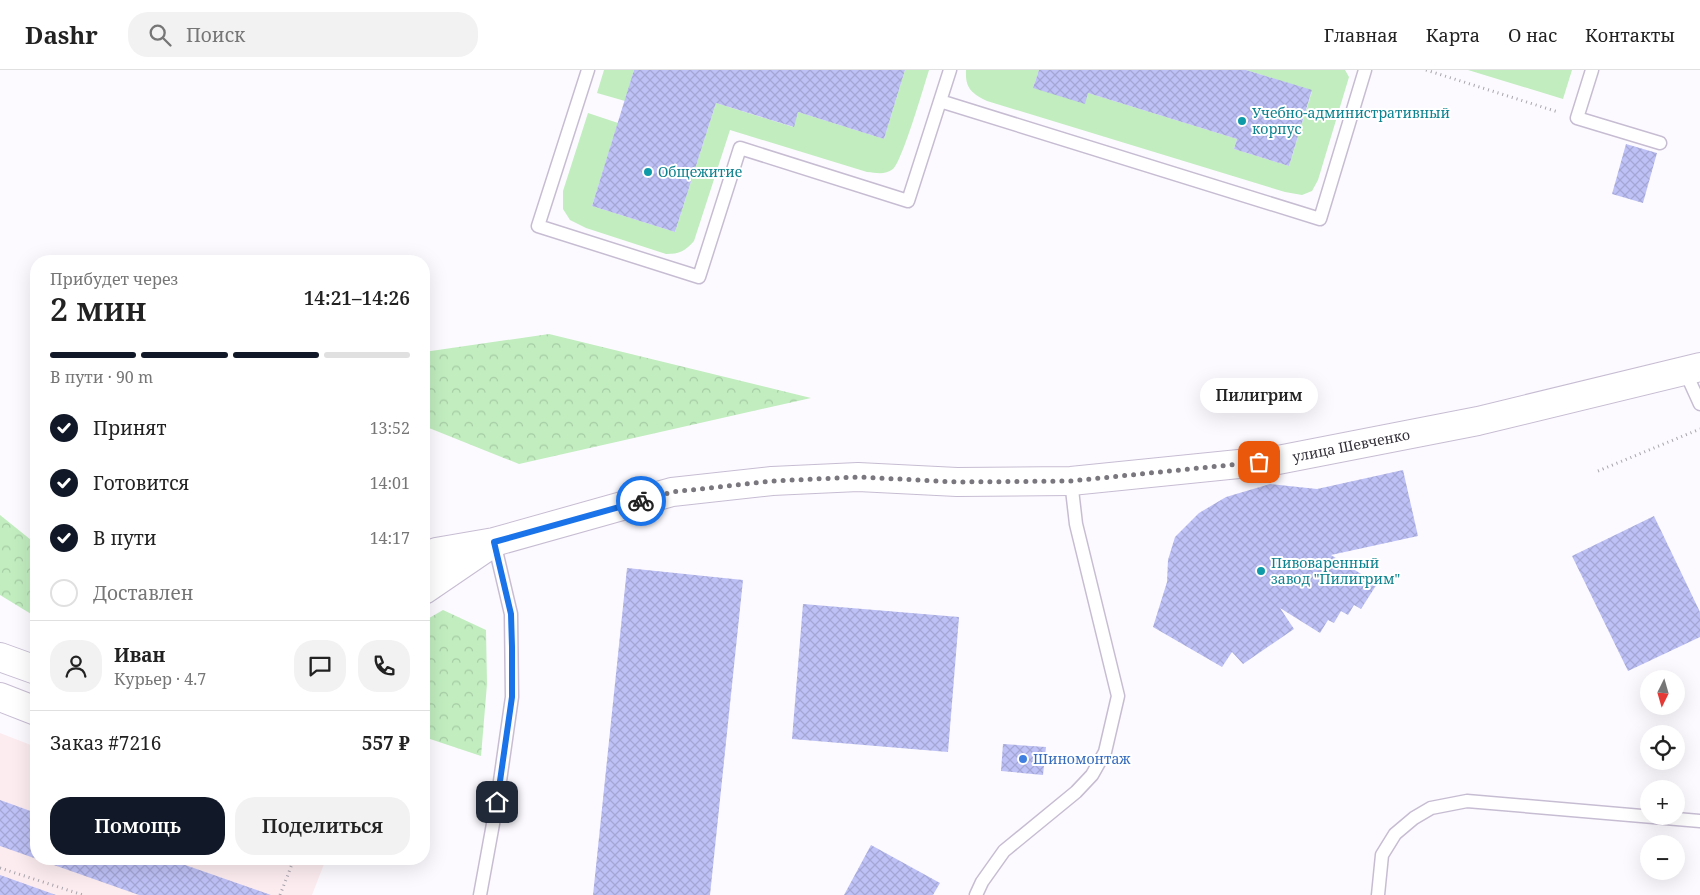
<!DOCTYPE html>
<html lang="ru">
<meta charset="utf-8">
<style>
:root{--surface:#fff;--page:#f2f2f2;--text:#222;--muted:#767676;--line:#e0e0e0;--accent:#111827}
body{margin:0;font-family:"Noto Serif",serif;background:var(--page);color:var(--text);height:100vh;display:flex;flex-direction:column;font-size:19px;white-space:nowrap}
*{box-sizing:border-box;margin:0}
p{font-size:16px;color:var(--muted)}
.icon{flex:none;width:28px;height:28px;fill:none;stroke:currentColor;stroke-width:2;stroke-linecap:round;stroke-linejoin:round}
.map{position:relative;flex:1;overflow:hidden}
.side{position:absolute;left:30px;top:185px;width:400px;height:610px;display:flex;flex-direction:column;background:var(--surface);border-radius:20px;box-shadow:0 5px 20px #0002}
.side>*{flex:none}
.needle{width:32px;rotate:185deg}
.buttons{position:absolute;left:1640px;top:600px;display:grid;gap:10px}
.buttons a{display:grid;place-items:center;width:45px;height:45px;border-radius:50%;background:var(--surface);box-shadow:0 5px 20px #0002;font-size:25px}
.pin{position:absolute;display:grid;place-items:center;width:42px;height:42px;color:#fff;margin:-21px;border-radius:10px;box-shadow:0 2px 8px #0006}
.courier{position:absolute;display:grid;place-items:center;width:50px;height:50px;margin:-25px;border:4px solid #1a73e8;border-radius:50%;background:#fff;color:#222;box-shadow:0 1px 6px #0007}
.bubble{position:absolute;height:35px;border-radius:18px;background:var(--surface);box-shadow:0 5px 20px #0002;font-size:16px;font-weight:600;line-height:35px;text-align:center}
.head em{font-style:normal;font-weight:600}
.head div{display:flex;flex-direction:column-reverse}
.head{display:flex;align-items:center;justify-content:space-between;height:85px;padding:0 20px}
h1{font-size:32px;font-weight:600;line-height:38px}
.bar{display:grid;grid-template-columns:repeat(4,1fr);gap:8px 5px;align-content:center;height:60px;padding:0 20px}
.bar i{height:6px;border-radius:4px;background:var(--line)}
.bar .active{background:var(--accent)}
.bar p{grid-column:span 4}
.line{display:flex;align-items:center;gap:12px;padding:0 20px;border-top:1px solid var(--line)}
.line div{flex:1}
.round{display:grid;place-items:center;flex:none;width:52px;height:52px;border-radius:20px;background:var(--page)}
ol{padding:0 20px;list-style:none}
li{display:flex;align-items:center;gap:15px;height:55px}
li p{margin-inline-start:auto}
li .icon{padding:5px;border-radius:50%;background:var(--accent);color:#fff;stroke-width:4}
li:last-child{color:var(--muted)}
li i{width:28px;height:28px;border:2px solid var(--line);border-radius:50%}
.button{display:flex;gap:10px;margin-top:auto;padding:10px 20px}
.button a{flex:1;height:58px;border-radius:20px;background:var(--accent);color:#fff;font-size:20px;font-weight:600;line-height:58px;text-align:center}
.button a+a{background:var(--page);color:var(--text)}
header{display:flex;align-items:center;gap:30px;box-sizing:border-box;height:70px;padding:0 25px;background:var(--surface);border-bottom:1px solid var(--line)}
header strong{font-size:24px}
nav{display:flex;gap:28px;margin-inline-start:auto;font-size:18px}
.search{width:350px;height:45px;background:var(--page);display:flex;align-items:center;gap:12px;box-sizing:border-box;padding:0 18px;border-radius:20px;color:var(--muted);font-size:19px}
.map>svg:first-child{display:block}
</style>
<header>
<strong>Dashr</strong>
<div class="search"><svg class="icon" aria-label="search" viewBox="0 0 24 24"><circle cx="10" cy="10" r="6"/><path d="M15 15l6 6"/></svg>Поиск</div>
<nav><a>Главная</a><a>Карта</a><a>О нас</a><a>Контакты</a></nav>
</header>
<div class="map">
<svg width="1700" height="825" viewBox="0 0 1700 825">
<defs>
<pattern id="forest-crowns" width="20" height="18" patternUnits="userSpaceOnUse" patternTransform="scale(1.25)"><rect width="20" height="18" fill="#c1edbf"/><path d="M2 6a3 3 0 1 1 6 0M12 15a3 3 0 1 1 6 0" fill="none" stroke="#a6cca5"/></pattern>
<pattern id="building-cross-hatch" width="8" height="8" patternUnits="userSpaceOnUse" patternTransform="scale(1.25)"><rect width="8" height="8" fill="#bec1f6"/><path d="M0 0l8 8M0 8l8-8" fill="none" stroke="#a4a6d4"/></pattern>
</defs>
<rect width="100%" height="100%" fill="#fcfaff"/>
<!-- industrial -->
<path fill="#fcecf0" d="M0 663 36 677V789H326L312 825H0Z"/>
<!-- grass -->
<path fill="#c1edbf" d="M604 0H634L625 31 597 23Z
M905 0H929C924 16 902 92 893 99 885 105 877 103 867 102L730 60 694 171C685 181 680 184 666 184L586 158 570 150 563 139V121L588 43 618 53 592 136 675 162 716 33 793 57 798 42 884 69Z
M966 0H1039L1033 18 1088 23 1237 69 1234 79 1289 96 1312 21 1246 0H1345L1349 7 1318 110 1312 121 1302 125 1285 122 987 31C972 23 965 19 966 0Z
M1468 0H1572L1563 29Z"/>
<!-- forest -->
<path fill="url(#forest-crowns)" d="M549 264 811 328 519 394 424 356V282Z
M0 445 36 474V547L0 525Z
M443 540 486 560 487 614 481 686 424 667V551Z"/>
<!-- building -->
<path fill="url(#building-cross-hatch)" d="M634 0H905L884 69 798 42 794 57 716 33 675 162 592 136Z
M1039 0H1246L1312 20 1289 96 1234 79 1237 69 1088 23 1085 34 1033 18Z
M1626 74 1657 83 1643 133 1612 124Z
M1403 400 1418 466 1331 485 1377 514 1361 539 1354 535 1348 545 1341 541 1334 553 1328 550 1320 563 1280 538 1294 559 1243 594 1232 582 1222 597 1153 557 1167 512 1168 490 1175 467 1199 443 1226 427 1270 414 1317 419Z
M1654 446 1700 542V567L1628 601 1572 486Z
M627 498 743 510 710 825H593Z
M803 534 959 547 948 682 792 669Z
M1003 674 1046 677 1043 705 1001 701Z
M0 730 36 743V789H168L271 825H139L0 776Z
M871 775 940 813 933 825H844Z
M0 805 56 825H0Z"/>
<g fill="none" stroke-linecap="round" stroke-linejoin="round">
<!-- service casing -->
<g stroke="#c7bdd3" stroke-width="15">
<path id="service" d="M588 0 538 156 699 207 740 78 908 131 950 0
M1592 0 1577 48 1660 73
M940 31 1320 149 1365 0
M1685 301 1700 334
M480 825 497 732 512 627 511 544 494 472
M976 825 982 812 1004 781 1076 722 1092 705 1105 682 1118 626 1076 454 1071 411
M1378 825 1382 785 1395 764 1414 748 1431 738 1467 731 1700 751"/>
</g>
<!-- secondary casing -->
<g stroke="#c7bdd3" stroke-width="30">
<g id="secondary">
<path id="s1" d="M424 489 436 482 494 472 672 422 772 411 858 407 957 412 1071 411 1278 390 1478 351 1700 297"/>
<path d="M424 520 487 477"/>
<path d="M0 587 36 600"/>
<path d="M0 627 36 641"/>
</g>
</g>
<!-- path -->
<path stroke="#a8a5ac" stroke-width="3" stroke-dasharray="1 4" stroke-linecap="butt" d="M1426 0 1558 42
M1598 401 1700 359
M0 798 83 825
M280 825 294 789"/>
<!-- service -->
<use href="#service" stroke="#fff" stroke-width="12"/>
<!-- secondary -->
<use href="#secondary" stroke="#fff" stroke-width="28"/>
</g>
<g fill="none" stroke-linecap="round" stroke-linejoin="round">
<!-- done -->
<path stroke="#7b777f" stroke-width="5" stroke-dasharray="0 9" d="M641 431 672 422 772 411 858 407 957 412 1071 411 1259 392"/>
<!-- route -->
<path stroke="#1a73e8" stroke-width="6" d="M497 732 512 627V577L511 544 494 472 641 431"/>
</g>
<!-- markers -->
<g fill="#0f9aa8" stroke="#fff" stroke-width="2">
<circle cx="1242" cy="51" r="5"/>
<circle cx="648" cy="102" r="5"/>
<circle cx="1261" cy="501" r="5"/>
</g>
<circle fill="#3f7fe0" stroke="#fff" stroke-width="2" cx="1023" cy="689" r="5"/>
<g text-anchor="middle" stroke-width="4" stroke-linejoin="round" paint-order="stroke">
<!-- culture labels -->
<g font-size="14" fill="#0d838f" stroke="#fff" text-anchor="start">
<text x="1252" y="48">Учебно-административный<tspan x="1252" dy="16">корпус</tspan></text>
<text x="658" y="107">Общежитие</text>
<text x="1271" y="498">Пивоваренный<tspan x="1271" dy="16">завод "Пилигрим"</tspan></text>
</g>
<!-- street labels -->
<g font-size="14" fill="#35313a" stroke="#fff">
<text dy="5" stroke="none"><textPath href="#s1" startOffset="940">улица Шевченко</textPath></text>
</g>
<!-- shop labels -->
<g font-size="14" fill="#366cbe" stroke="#fff" text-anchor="start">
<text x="1033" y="694">Шиномонтаж</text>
</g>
</g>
</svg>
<div class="buttons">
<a><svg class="needle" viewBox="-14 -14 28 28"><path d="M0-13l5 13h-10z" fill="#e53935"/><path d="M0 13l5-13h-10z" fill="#767676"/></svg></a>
<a><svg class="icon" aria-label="locate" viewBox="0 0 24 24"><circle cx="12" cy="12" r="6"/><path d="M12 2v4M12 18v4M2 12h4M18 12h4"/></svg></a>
<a>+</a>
<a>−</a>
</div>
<div class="pin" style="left:1259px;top:392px;background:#ea580c"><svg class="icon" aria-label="bag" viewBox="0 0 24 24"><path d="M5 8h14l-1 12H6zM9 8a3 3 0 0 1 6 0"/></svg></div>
<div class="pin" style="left:497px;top:732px;background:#1f2937"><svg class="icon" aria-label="home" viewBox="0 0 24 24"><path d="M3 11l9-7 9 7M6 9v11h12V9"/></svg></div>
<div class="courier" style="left:641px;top:431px"><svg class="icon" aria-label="bike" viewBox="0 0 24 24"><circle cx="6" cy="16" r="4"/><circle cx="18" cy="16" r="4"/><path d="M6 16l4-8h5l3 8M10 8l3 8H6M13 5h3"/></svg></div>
<div class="bubble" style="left:1200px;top:308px;width:118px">Пилигрим</div>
<section class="side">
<div class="head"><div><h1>2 мин</h1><p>Прибудет через</p></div><em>14:21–14:26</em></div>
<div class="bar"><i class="active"></i><i class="active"></i><i class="active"></i><i></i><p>В пути · 90 m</p></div>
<ol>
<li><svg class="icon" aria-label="check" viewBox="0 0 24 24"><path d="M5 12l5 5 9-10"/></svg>Принят<p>13:52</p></li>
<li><svg class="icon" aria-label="check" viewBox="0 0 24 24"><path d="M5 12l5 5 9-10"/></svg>Готовится<p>14:01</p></li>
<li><svg class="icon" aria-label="check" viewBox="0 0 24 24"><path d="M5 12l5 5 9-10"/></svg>В пути<p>14:17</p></li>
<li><i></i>Доставлен</li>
</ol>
<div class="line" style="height:90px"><a class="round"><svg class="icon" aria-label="person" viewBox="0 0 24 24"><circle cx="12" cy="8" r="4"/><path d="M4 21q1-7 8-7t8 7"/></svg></a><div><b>Иван</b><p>Курьер · 4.7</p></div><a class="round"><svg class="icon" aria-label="chat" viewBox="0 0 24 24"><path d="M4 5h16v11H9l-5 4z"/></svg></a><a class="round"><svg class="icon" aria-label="phone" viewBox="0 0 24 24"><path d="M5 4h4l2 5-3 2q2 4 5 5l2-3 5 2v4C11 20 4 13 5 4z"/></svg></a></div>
<div class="line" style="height:65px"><div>Заказ #7216</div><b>557 ₽</b></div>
<div class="button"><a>Помощь</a><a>Поделиться</a></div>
</section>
</div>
